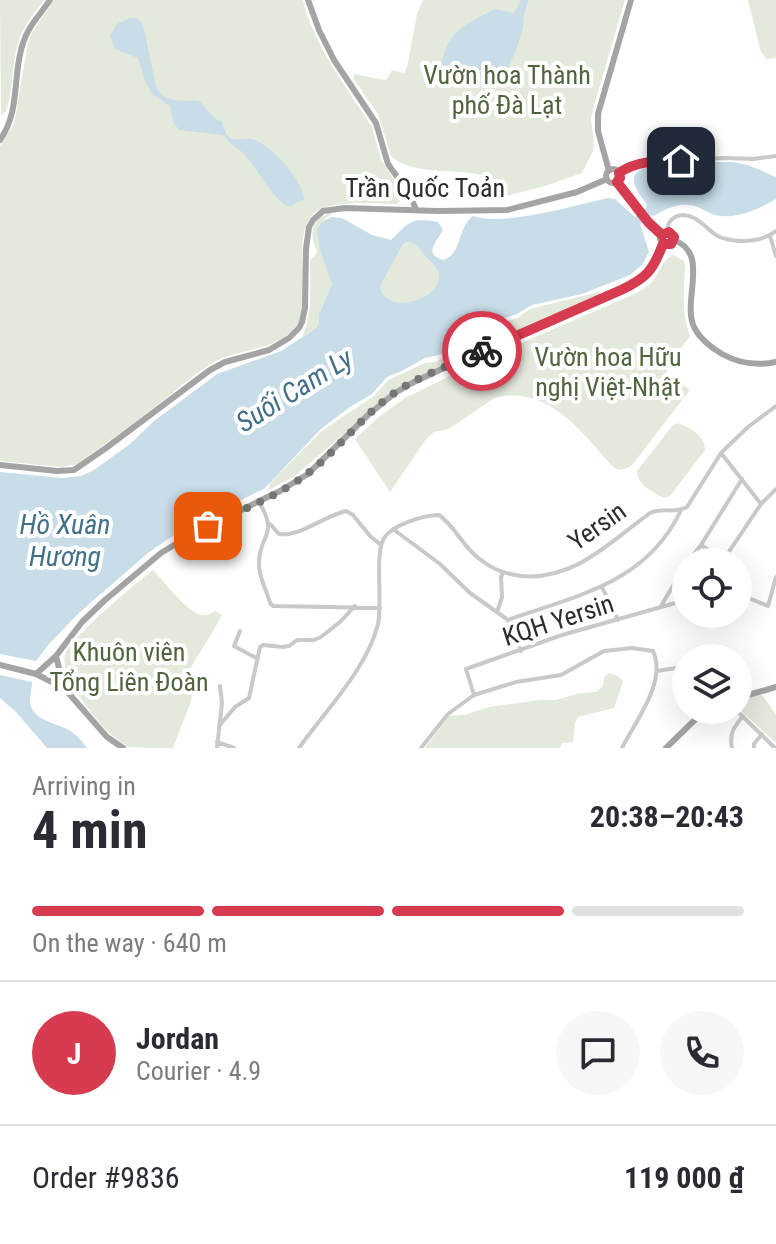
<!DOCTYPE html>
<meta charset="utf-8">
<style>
:root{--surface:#fff;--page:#f7f7f7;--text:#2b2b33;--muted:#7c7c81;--line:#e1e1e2;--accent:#d73b4f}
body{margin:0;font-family:"Roboto Condensed",sans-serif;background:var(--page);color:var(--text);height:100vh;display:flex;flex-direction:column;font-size:30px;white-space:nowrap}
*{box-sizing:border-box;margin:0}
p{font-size:26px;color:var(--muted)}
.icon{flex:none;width:44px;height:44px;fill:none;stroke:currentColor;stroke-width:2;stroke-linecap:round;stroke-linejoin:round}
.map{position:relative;height:748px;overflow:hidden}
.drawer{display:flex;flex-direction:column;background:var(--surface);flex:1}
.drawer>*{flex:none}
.controls{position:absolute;left:672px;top:548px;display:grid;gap:16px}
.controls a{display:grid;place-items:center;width:80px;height:80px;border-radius:50%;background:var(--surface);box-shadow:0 8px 32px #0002;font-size:40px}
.pin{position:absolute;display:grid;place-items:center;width:68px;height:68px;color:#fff;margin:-34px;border-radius:16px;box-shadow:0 4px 12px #0006}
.courier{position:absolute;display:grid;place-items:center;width:80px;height:80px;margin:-40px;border:6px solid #d73b4f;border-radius:50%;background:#fff;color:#222;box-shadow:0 2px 10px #0007}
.headline em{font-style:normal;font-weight:700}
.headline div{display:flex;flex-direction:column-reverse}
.headline{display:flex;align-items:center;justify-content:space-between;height:136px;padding:0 32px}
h1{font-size:52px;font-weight:700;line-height:60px}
.bar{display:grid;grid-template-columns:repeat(4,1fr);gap:12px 8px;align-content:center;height:96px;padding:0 32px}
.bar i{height:10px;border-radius:6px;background:var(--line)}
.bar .current{background:var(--accent)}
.bar p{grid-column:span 4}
.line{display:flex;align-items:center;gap:20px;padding:0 32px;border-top:2px solid var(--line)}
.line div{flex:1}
.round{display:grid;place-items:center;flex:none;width:84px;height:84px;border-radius:42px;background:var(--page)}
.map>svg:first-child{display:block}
</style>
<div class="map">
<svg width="776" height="748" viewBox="0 0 776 748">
<rect width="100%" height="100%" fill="#fff"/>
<!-- green -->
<path fill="#e3e9db" d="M0 0H44C36 12 25 23 20 37 11 61 14 87 6 112L1 115Z
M54 0H303L307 16 322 49 340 79 372 127 381 160 397 184 403 197 397 204C376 204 330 199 314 213 289 236 315 300 296 326 276 352 240 348 214 362 196 372 181 386 165 399 136 421 107 443 77 464L61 467 0 461V146L14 124 28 43 32 33Z
M423 0H625L595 102 591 119 594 141 593 151 582 173 545 186 506 196C504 192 502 188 500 185 481 162 418 181 391 156L378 114 353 78 355 74 384 80 387 79 392 70 404 73 407 67 417 14Z
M748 0H776V58L767 59 761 52Z
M333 212C329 217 321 221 319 226 314 238 330 271 332 284L321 309 318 326 302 337C313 314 310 286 310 260L315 256 317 251C308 234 312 217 333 212Z
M407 242C417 243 419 249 426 257 430 261 436 266 438 272 446 297 388 318 380 287L403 244Z
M673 255 684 261 685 265C684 290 681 312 690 336L667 368V373L690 390 632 465C624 470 620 472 612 466 582 432 547 384 494 398L449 429 434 432 427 438 390 492 355 439 380 416 405 398 491 356 630 296C638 292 647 288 653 281 660 272 662 260 673 255Z
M599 292 602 297 384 399 295 476 267 491 271 482 323 430 374 396 388 380 425 363 436 362 455 350 486 339 505 322 517 318 530 309Z
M677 423C689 426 706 437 705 450L670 496 664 498C652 492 638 485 637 471L673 425Z
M153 570C163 580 188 614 202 615 208 616 210 614 215 611L222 615C211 637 196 656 185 679L192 693 191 701 173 748C160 748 142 748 130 747 109 741 58 677 65 655 71 637 135 584 153 570Z
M609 673 618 676 623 682 614 708 578 717 575 723 573 742 562 743 560 748H425L449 716 464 715 489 707 540 700H556L580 693 596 692 603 686 604 677Z
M761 694 776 714V743L738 708V702Z"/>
<!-- water -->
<path fill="#c8dde8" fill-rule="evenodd" d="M521 0H529C522 15 525 18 522 32 518 47 511 62 504 75 484 78 456 82 442 63 448 30 466 24 495 9L514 13Z
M129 18 138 19 143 25 156 86C164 105 181 99 199 101L216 119 222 122 226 134 231 139C238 140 245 138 251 139 270 143 303 180 304 199L291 206H286C266 190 260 171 243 153 234 144 232 148 224 135L179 130 173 122 170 106 152 94 146 84 138 58 115 49 110 36 117 24Z
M704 162H733L748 165 776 177V199C760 209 734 220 715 215 708 213 703 209 697 207 682 201 667 208 654 216L652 215 640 224 649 252 642 265 630 275 582 294 532 305 517 314 505 318 485 335 439 355 425 358 402 371 387 377 372 394 350 407 321 429 264 489 187 526 148 553 80 612 49 644 36 661 0 654V472L62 478 81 476 94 470 130 444 154 421 217 374 281 351 316 328 319 323V314L332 284 320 250 317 229 322 222 331 217 342 218 372 235 391 240C408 223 411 216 438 222L443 230C437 242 422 254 444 260 463 252 457 228 473 216 502 227 576 205 608 198L615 199 635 217 646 208 647 204C642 197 630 185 635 175 641 162 691 162 704 162ZM407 242C417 243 419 249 426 257 430 261 436 266 438 272 446 297 388 318 380 287L403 244Z
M0 675 32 682C32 688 30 694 30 701 31 720 56 723 69 730 77 735 82 741 87 748H47L16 712 0 698Z"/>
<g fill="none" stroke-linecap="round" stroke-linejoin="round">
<!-- minor -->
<path stroke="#c9c9c9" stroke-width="4" d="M619 173 629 166 650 161 725 158 753 159 776 156
M667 232C667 217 681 211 694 218 706 224 713 237 726 239 742 243 764 241 776 231
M770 236 776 256
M721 453 761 504 722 562
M259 502C280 537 258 534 259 565 259 578 267 591 270 603L273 606 380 608
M761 504 776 489
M270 524 279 534C300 537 324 516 346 511L353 515 370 536 381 545
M393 529 440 564 470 593 508 620C578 595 647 583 681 510
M701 545 723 560
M688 562 701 545 742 479
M602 587 618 620
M739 590 751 599 768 606 776 577
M661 606 686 564
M497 612 502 597 501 577 503 573
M508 620 521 651
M240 631 234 646 258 659
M657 671 676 668
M474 695 466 669 562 635 686 600
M736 710 775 748
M219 726 235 707 249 698 260 647 263 645 283 647 289 646 297 640H314L321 637 340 622 355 606
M217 742 234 748
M217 748 222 703 220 686
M299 748C325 711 367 669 378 624 383 600 374 556 384 538 392 525 424 515 439 515 456 527 463 548 481 560 492 569 506 574 521 576 574 581 610 542 650 513 663 507 675 514 687 507L721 453 748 427 776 406
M421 748 448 714 474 695 516 682 561 675 604 651 632 648 653 651C667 682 636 720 622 748
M732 748C729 733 734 727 743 716
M754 748V744L762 734"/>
<!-- major -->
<path stroke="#a4a4a4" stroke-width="6" d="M308 0 319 30 334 60 376 123 388 164 408 192 416 209
M0 140C21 110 12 75 23 43 28 26 41 14 50 0
M606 176a7 7 0 1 1 14 0a7 7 0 1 1-14 0Z
M609 171 598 131V114L631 0
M617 182 648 222 662 235
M673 240C712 252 680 303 695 329 701 340 712 348 722 354 740 364 757 366 776 362
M0 465 57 471 74 470 106 448 210 370 225 362 269 350 289 338 299 328 302 322 305 308 306 249 309 227 313 220 323 211 345 208 438 211 507 210 577 192 607 179
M56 656 64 688
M0 665 36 674 56 656 82 622 105 600 161 553 192 534 280 491 308 474 368 415 395 393 412 383 463 359 636 283C652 273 657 260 663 244L660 239 665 232 670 233 674 237 673 242 669 245 663 244
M36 674 64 688 107 737 123 748
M738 698 776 687
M666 748 705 710"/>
</g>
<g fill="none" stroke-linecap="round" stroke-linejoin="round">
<!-- done -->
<path stroke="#767676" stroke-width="8" stroke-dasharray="0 14.4" d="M208 526C241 510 278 496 307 474 338 450 361 417 393 394 418 376 454 364 482 351"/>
<!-- route -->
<path stroke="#d73b4f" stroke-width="10" d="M482 351 621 290C647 278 653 270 663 244H671L674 237 669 232 662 235 648 222 617 182 620 178 619 173C638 160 659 161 681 161"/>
</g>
<g text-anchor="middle" stroke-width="8" stroke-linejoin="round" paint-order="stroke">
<!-- park labels -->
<g font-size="26" fill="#52643e" stroke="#fff">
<text x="507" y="84">Vườn hoa Thành<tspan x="507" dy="30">phố Đà Lạt</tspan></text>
<text x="608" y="366">Vườn hoa Hữu<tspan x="608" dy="30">nghị Việt-Nhật</tspan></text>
<text x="129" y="661">Khuôn viên<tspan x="129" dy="30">Tổng Liên Đoàn</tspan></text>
</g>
<!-- street labels -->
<g font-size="26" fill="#2c2c2c" stroke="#fff">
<text x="425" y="197">Trần Quốc Toản</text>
<text transform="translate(597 526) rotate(-35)" y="9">Yersin</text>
<text transform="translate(558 620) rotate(-18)" y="9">KQH Yersin</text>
</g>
<!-- water labels -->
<g font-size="28" font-style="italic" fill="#417087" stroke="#fff">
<text transform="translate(294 390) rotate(-32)" y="10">Suối Cam Ly</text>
<text x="65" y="534">Hồ Xuân<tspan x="65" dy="32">Hương</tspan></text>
</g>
</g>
</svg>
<div class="controls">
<a><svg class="icon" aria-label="locate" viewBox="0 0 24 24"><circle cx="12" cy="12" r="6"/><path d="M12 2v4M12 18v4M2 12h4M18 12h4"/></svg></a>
<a><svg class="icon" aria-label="layers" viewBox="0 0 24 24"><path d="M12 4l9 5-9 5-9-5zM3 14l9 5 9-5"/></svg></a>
</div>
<div class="pin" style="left:208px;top:526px;background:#ea580c"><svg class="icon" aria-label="bag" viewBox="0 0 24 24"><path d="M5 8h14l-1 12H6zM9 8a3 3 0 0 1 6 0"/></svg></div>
<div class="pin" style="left:681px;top:161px;background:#1f2937"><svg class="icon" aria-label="home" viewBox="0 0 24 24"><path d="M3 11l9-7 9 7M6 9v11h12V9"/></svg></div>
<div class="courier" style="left:482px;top:351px"><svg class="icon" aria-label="bike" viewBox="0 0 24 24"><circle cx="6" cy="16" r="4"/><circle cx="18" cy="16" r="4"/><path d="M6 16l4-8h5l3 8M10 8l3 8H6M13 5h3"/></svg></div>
</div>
<section class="drawer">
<div class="headline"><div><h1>4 min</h1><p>Arriving in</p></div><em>20:38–20:43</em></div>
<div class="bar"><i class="current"></i><i class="current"></i><i class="current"></i><i></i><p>On the way · 640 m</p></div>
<div class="line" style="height:144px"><b class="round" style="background:var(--accent);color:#fff">J</b><div><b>Jordan</b><p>Courier · 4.9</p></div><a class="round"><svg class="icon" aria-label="chat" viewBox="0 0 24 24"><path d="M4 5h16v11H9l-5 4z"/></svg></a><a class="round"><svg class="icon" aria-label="phone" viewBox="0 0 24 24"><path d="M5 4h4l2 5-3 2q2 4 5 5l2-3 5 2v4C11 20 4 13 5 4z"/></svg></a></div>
<div class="line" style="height:104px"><div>Order #9836</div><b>119 000 ₫</b></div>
</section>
